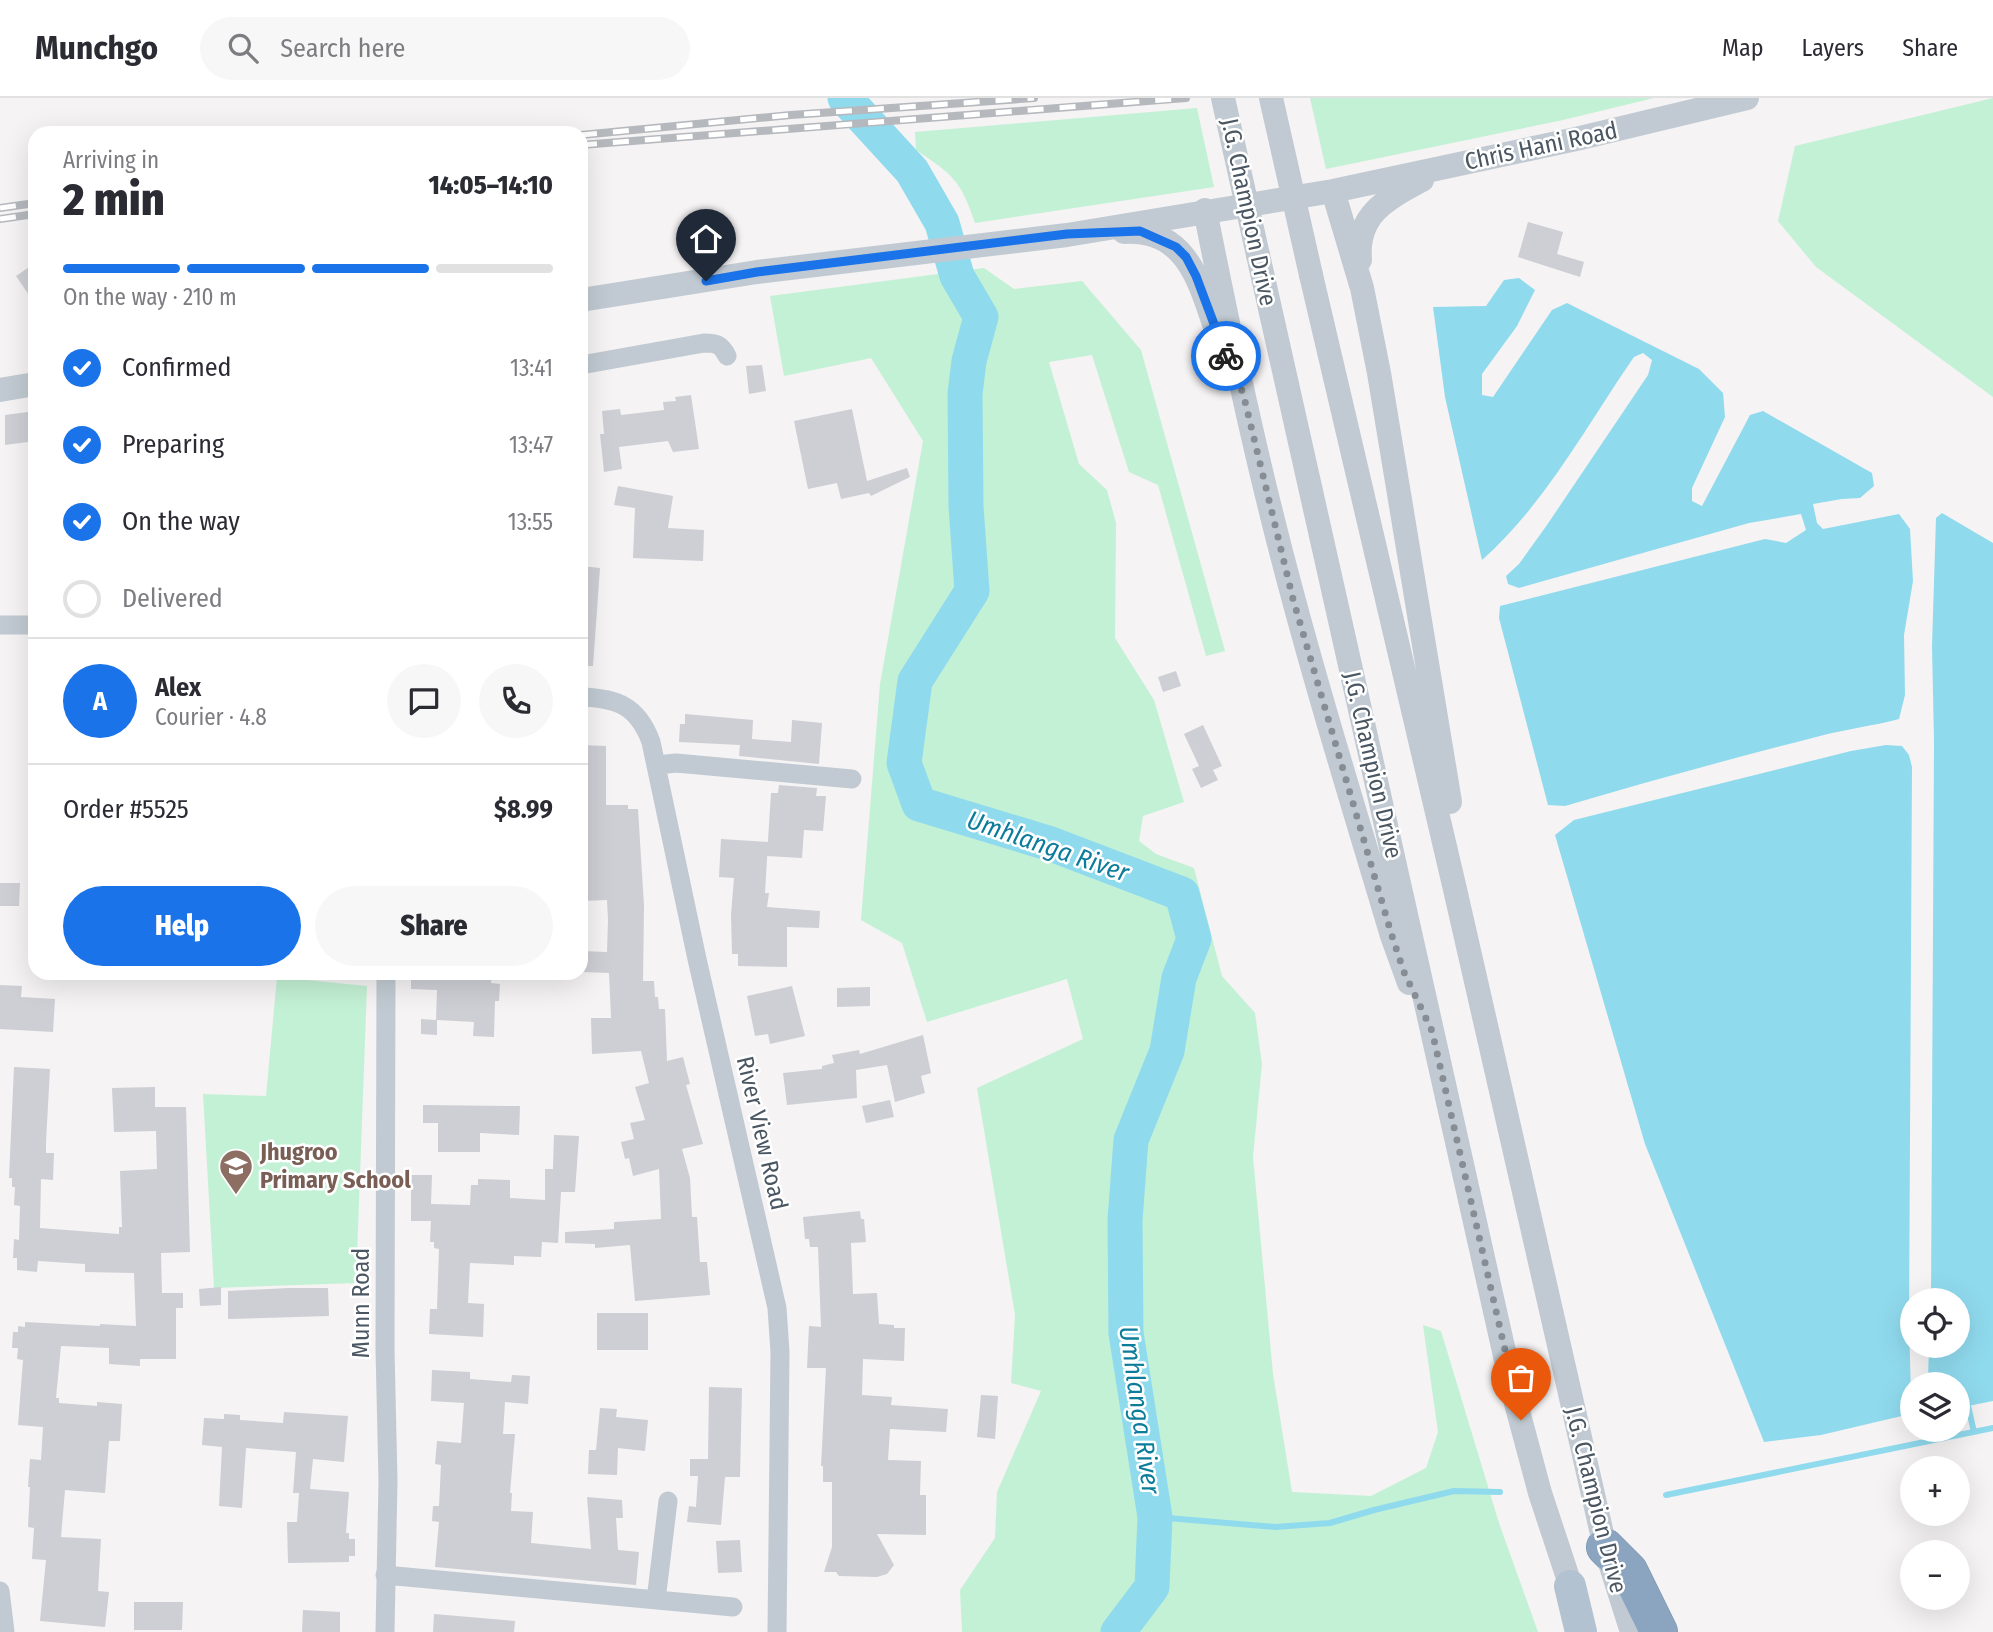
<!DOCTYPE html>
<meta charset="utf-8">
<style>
:root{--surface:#fff;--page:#f7f7f7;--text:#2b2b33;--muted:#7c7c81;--line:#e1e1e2;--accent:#1a73e8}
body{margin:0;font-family:"Fira Sans Condensed",sans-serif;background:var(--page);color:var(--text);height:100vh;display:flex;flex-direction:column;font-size:26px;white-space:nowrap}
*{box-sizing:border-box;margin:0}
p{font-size:23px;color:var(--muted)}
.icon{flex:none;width:38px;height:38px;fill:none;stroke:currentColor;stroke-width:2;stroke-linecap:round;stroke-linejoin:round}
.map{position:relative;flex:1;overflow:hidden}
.sheet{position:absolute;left:28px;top:28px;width:560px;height:854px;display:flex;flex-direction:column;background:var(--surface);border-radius:21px;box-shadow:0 7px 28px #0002}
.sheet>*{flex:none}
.fabs{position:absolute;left:1900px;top:1190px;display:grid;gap:14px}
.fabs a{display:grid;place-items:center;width:70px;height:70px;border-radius:50%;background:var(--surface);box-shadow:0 7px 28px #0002;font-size:35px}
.pin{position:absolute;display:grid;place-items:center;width:60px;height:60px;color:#fff;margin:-72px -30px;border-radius:50% 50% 50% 0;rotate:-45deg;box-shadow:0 0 7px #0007}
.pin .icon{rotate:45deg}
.courier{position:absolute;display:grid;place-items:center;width:70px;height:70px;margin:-35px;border:5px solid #1a73e8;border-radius:50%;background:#fff;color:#222;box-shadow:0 2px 9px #0007}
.summary em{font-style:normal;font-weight:800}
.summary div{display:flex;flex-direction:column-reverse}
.summary{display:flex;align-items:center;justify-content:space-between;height:119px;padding:0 35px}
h1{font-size:46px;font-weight:800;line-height:52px}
.bar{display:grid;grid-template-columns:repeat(4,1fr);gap:10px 7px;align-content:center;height:84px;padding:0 35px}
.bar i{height:9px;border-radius:5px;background:var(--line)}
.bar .on{background:var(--accent)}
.bar p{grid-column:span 4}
.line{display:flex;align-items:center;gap:18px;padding:0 35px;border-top:2px solid var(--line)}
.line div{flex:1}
.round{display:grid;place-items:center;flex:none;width:74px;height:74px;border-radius:37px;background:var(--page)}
ol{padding:0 35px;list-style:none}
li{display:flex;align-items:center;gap:21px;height:77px}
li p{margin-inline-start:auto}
li .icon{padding:7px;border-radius:50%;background:var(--accent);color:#fff;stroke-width:4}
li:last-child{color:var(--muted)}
li i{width:38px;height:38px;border:4px solid var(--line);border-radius:50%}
.primary-button{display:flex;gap:14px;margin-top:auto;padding:14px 35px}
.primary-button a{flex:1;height:80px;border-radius:42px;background:var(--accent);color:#fff;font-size:28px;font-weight:800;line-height:80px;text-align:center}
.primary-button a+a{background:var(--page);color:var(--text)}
header{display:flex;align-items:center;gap:42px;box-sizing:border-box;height:98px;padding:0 35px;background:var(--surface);border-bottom:2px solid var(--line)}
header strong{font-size:33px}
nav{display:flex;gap:38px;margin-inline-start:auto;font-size:24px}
.search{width:490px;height:63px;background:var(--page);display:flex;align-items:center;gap:18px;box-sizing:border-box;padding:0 24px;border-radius:38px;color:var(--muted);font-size:26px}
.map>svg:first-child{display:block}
</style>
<header>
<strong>Munchgo</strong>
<div class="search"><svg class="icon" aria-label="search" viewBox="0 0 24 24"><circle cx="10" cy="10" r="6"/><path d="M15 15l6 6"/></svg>Search here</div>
<nav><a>Map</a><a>Layers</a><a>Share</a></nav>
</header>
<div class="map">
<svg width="1993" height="1534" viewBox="0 0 1993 1534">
<rect width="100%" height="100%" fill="#f5f3f3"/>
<!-- green -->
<path fill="#c3f1d5" d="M1310 0H1654L1563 22 1326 71Z
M1993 0V299L1816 169 1778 123 1795 48Z
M1197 10 1214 89 975 125C960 81 953 77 916 52L915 34Z
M984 170 1014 191 1082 183 1141 252 1225 553 1206 558 1158 387 1129 374 1092 257 1049 264 1079 366 1107 392 1116 425 1115 540 1154 602 1184 704 1143 718 1139 743 1156 756 1194 770 1222 878 1255 915 1262 966 1253 1059 1273 1276 1292 1394 1371 1398 1426 1370 1438 1334 1423 1227 1441 1233 1499 1425 1538 1534H962L960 1492 995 1440 997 1394 1041 1293 1011 1285 1015 1217 977 990 1083 941 1067 881 927 924 902 845 861 822 880 586 923 343 871 260 784 278 770 198Z
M277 879 367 888 356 1185 214 1190 203 996 266 998Z"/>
<!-- water -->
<path fill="#90daee" d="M1519 180 1535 192 1517 228 1482 276V297L1493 299 1552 212 1567 205 1699 271 1723 295 1725 319 1692 390V403L1702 408 1750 317 1763 313 1872 375 1874 388 1860 400 1842 401 1813 406 1817 425 1823 431 1899 416 1910 431 1913 483 1904 537 1905 597 1899 621C1873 628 1846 631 1820 638 1734 660 1649 683 1565 708L1548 707 1499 520 1500 508 1765 441 1786 445 1806 432 1801 416 1749 425 1519 490 1508 486 1506 478 1519 466 1547 427 1648 277 1652 262 1643 255 1634 259C1586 328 1546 405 1482 462L1445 299 1433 209 1486 208 1504 182Z
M1942 415 1993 445V1303L1958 1310V1286H1929L1928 1281 1929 1248H1958V1202H1931L1934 644 1932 548 1936 420Z
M1886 647 1902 648 1909 657 1912 669 1909 1226 1911 1297 1906 1317 1821 1337 1764 1344 1645 1046 1555 737 1574 722 1851 653Z"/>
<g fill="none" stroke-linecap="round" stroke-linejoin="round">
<!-- stream -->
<path stroke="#90daee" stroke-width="6" d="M1968 1308 1974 1334
M1666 1397 1993 1330
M1155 1419 1275 1429 1330 1425 1374 1412 1454 1393 1500 1394"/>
<!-- river -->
<path stroke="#90daee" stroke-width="35" d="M845 0 912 73 942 125 957 178 981 219 969 263 965 296 966 408 972 493 915 583 904 665 919 706 1051 746 1182 796 1194 841 1179 880 1167 953 1131 1042 1125 1122 1126 1235 1155 1419 1152 1489 1118 1534"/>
</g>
<!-- building -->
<path fill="#cdcfd5" d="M1528 124 1563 134 1557 156 1584 164 1580 179 1518 159Z
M35 165V206L16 178Z
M762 267 766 293 749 296 746 268Z
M691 297 699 351 673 354 668 343 619 349 622 371 604 374 600 336H604L602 313 620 311 621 317 664 312 663 304 676 303 675 299Z
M852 311 867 383 907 370 910 379 871 398 869 395 841 401 837 385 808 391 794 323Z
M35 313V343L5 347V317Z
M618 388 673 398 668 430 704 432 703 463 633 460 635 410 614 407Z
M581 468 600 470 593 568H581Z
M1176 573 1181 588 1163 594 1158 579Z
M685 616 753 622 752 641 791 644 792 622 822 625 819 666 739 658 740 647 679 644 680 626H685Z
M1203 627 1222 668 1213 672 1218 682 1201 690 1192 671 1199 668 1184 636Z
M581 647 606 648V707H628V711H638L644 808 643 883H654L655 899H658L659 911H665L667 963 683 959 690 986 686 987 703 1046 682 1051 690 1080 692 1119H697L700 1164H707L710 1197 635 1203 630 1147 595 1150V1146L565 1145V1134L614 1131V1124L661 1121 659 1071 633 1078 629 1060 625 1061 621 1044 634 1041 630 1025 645 1022 635 989 649 985 641 953 592 956 591 920H611L609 875 581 874V853L607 854 608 822 607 802 583 803Z
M779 687 817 690 816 698H826L823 733 804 732 802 760 767 758 771 695H778Z
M721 741 768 744 765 795H769L767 809 820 813 819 830 787 829V869L738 868V856H732L731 817 734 780 719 779Z
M0 785H20L19 808H0Z
M411 875 492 876 491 885 500 886 499 903H495L494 939 473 938 474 924 437 922V937L421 936V921L436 922 437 892 411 891Z
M0 887 22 888 21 899 55 901 53 934 0 931Z
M792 888 805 938 770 946 768 936 755 938 747 898Z
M870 889V908L837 909V890Z
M923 937 931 975 921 978 925 995 895 1004 887 967 856 972 857 1000 787 1007 783 975 822 971V968L834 965 832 957 859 952 860 956Z
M14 969 50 971 46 1044V1055H54L53 1082 41 1081 40 1130 119 1136V1129H122L120 1073 157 1071 156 1033 114 1034 112 990 155 989V1009H186L190 1154 161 1155 162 1195H183V1210H176V1261H140V1268L109 1266V1250L61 1248 56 1300H59V1305L97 1308V1304L122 1306 120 1343H109L105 1395 65 1392 61 1439 101 1441 98 1493 109 1494 105 1529 40 1523 46 1462 32 1461 34 1430 28 1429 30 1389H28L30 1361 41 1362 43 1329 18 1327 23 1262 17 1261 18 1250H12L13 1234H18V1228L25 1229V1224L100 1228V1226L136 1228 134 1175 85 1174V1166L38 1163 37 1174 17 1172V1160H13L14 1141 19 1142 20 1108 14 1107 15 1089H12V1080H9Z
M890 1002 894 1019 866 1025 862 1008Z
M423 1007 520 1008 519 1037 480 1035V1054H438V1025H423Z
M554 1037 579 1038 575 1094H561L558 1145 542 1144 541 1159 514 1158V1167L470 1165 468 1205 484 1206 483 1239 429 1236 430 1211H437L439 1151 434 1150V1144H430L431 1123H411V1077H432L431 1106 470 1107 471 1087H478V1081L510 1082V1100L545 1102V1071H553Z
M860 1113 861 1121H864L866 1144 851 1145 853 1196 877 1195 879 1226 894 1227V1230H905L904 1263 863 1261 862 1297 892 1299 891 1307 948 1311 946 1334 890 1331 888 1362 921 1363 920 1397H926V1437L877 1436 894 1467 887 1476 877 1479 839 1478 836 1474H824L832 1449V1384H823V1368H821L826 1270H807L809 1228 821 1229 818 1149H810L809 1141H805L803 1119Z
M221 1189V1207L200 1208 199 1191Z
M289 1190H328L329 1218 228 1221V1193Z
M597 1215H648V1252H597Z
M432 1272 470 1274V1281L511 1284 512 1277 530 1278 528 1306 505 1304 503 1336H515L510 1395H512L511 1413 533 1414 531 1445 591 1451 587 1399 622 1402 623 1420H616L618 1452 639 1454 636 1487 435 1469 439 1424 432 1423 433 1408H439L441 1367 435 1366 437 1343 461 1345 464 1305 431 1303Z
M709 1289 742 1290 740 1379H725L721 1427 687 1424 689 1408 696 1409 698 1378H690V1361H708Z
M981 1297 998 1298 995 1341 977 1339Z
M600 1310 617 1311 616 1319 648 1322 645 1353 618 1350 617 1377 588 1376 589 1352H596Z
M284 1314 348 1318 344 1364 313 1361 310 1391 349 1394 346 1435H349V1441H355V1458H349V1464L288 1465 287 1424H297L299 1395H293L296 1354 246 1350 242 1410 219 1408 222 1349 202 1347 204 1320 224 1321V1316L240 1317V1322L283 1325Z
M740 1442 742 1474 718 1475 716 1443Z
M134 1504H183L182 1532H134Z
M303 1512 340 1514V1534H302Z
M434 1516 515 1523 514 1534H433Z"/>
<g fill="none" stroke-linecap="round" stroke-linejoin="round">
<!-- motorway casing -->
<g stroke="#7690ad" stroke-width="38">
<path id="motorway" d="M1605 1449 1629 1473 1659 1534"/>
</g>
<!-- minor -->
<path stroke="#c1cad2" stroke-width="19" d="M581 267 704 245C716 245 721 246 727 258
M0 527H35
M581 599C617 600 638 608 651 644L697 861 777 1210 780 1254 777 1534
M657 667 676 665 852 681
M385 1477 733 1509
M0 1493 5 1534
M656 1502 668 1403
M385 1534 388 1383 385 1251 386 875"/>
<!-- tertiary -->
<path stroke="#c1cad2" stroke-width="24" d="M1333 93 1362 190 1379 275 1450 704
M1205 112C1225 213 1246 314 1271 414 1306 556 1350 697 1392 838L1409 885
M1124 134C1188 130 1200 186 1217 235
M1258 157 1514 1298 1540 1395 1576 1504
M1360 162C1356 116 1387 101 1422 82
M1311 177 1454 787 1605 1449 1632 1534
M581 202 757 174 1067 137 1333 93 1576 41 1747 0
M0 292 35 286"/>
<!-- primary -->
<path stroke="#b3c2d1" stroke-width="32" d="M1570 1488 1581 1534"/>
<!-- motorway -->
<use href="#motorway" stroke="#8ba5c1" stroke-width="37"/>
<!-- rail casing -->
<g stroke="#b5b8bd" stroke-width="8">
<path id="rail" d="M581 37 791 17 1034 0
M581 47 1186 0
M0 110 35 105
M0 121 35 116"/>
</g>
<!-- rail -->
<use href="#rail" stroke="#fff" stroke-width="5" stroke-dasharray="16" stroke-linecap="butt"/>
<!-- tertiary-bridge -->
<path stroke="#c1cad2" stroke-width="24" d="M1223 0 1258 157
M1271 0 1311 177"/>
</g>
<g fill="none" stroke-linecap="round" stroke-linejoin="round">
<!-- done -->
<path stroke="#868d94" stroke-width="7" stroke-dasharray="0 12.6" d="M1226 258 1243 295 1293 501 1392 838 1404 874 1432 933 1521 1322"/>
<!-- route -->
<path stroke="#1a73e8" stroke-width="9" d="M706 183 757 174 1067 136 1140 133 1176 149 1186 159 1196 178 1226 258"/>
</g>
<!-- icons -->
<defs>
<g id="school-pin" transform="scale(1.75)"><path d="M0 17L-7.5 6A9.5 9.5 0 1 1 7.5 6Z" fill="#8d6e63" stroke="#fff"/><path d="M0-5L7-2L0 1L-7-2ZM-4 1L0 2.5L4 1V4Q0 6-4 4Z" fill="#fff"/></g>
</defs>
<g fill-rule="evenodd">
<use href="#school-pin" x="236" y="1068"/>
</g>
<g text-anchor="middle" stroke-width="5" stroke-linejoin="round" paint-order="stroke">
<!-- street labels -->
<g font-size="24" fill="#4a5661" stroke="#fff">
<text transform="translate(1541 48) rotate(-12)" y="8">Chris Hani Road</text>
<text transform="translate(1249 114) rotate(78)" y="8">J.G. Champion Drive</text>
<text transform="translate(1373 667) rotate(77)" y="8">J.G. Champion Drive</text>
<text transform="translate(762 1035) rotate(77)" y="8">River View Road</text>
<text transform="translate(361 1205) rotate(-90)" y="8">Munn Road</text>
<text transform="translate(1596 1402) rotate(76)" y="8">J.G. Champion Drive</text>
</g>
<!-- education labels -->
<g font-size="24" font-weight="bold" fill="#785e54" stroke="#fff" text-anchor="start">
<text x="260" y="1062">Jhugroo<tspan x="260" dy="28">Primary School</tspan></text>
</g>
<!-- water labels -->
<g font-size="26" font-style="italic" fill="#0c7c9b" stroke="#fff">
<text transform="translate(1048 748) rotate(19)" y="9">Umhlanga River</text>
<text transform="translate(1140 1312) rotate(82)" y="9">Umhlanga River</text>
</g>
</g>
</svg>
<div class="fabs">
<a><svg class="icon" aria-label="locate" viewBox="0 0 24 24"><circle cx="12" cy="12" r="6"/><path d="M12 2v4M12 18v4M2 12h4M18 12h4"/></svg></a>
<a><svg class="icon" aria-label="layers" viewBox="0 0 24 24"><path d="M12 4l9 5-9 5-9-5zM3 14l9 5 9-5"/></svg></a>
<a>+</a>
<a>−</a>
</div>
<div class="pin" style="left:1521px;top:1322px;background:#ea580c"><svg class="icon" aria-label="bag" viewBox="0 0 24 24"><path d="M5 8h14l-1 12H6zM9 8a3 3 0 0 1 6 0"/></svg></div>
<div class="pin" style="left:706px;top:183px;background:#1f2937"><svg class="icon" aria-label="home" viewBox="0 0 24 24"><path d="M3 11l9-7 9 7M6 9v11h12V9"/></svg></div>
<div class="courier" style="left:1226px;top:258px"><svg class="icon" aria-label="bike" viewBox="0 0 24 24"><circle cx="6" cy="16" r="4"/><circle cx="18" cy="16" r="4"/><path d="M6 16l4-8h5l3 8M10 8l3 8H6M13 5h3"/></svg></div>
<section class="sheet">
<div class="summary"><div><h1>2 min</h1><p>Arriving in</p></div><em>14:05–14:10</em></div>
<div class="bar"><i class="on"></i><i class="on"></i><i class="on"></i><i></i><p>On the way · 210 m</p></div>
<ol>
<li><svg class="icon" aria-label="check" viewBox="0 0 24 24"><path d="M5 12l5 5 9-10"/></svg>Confirmed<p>13:41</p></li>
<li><svg class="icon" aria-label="check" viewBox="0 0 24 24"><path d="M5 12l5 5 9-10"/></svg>Preparing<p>13:47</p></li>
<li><svg class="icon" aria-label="check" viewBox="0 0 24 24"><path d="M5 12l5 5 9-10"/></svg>On the way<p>13:55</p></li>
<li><i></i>Delivered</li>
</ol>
<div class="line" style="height:126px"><b class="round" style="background:var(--accent);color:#fff">A</b><div><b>Alex</b><p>Courier · 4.8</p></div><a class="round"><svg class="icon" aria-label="chat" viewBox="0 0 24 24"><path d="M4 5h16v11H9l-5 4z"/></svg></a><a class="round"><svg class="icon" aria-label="phone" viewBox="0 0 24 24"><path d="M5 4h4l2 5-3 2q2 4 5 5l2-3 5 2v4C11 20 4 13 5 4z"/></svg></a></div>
<div class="line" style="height:91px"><div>Order #5525</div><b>$8.99</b></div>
<div class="primary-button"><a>Help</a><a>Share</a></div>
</section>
</div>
